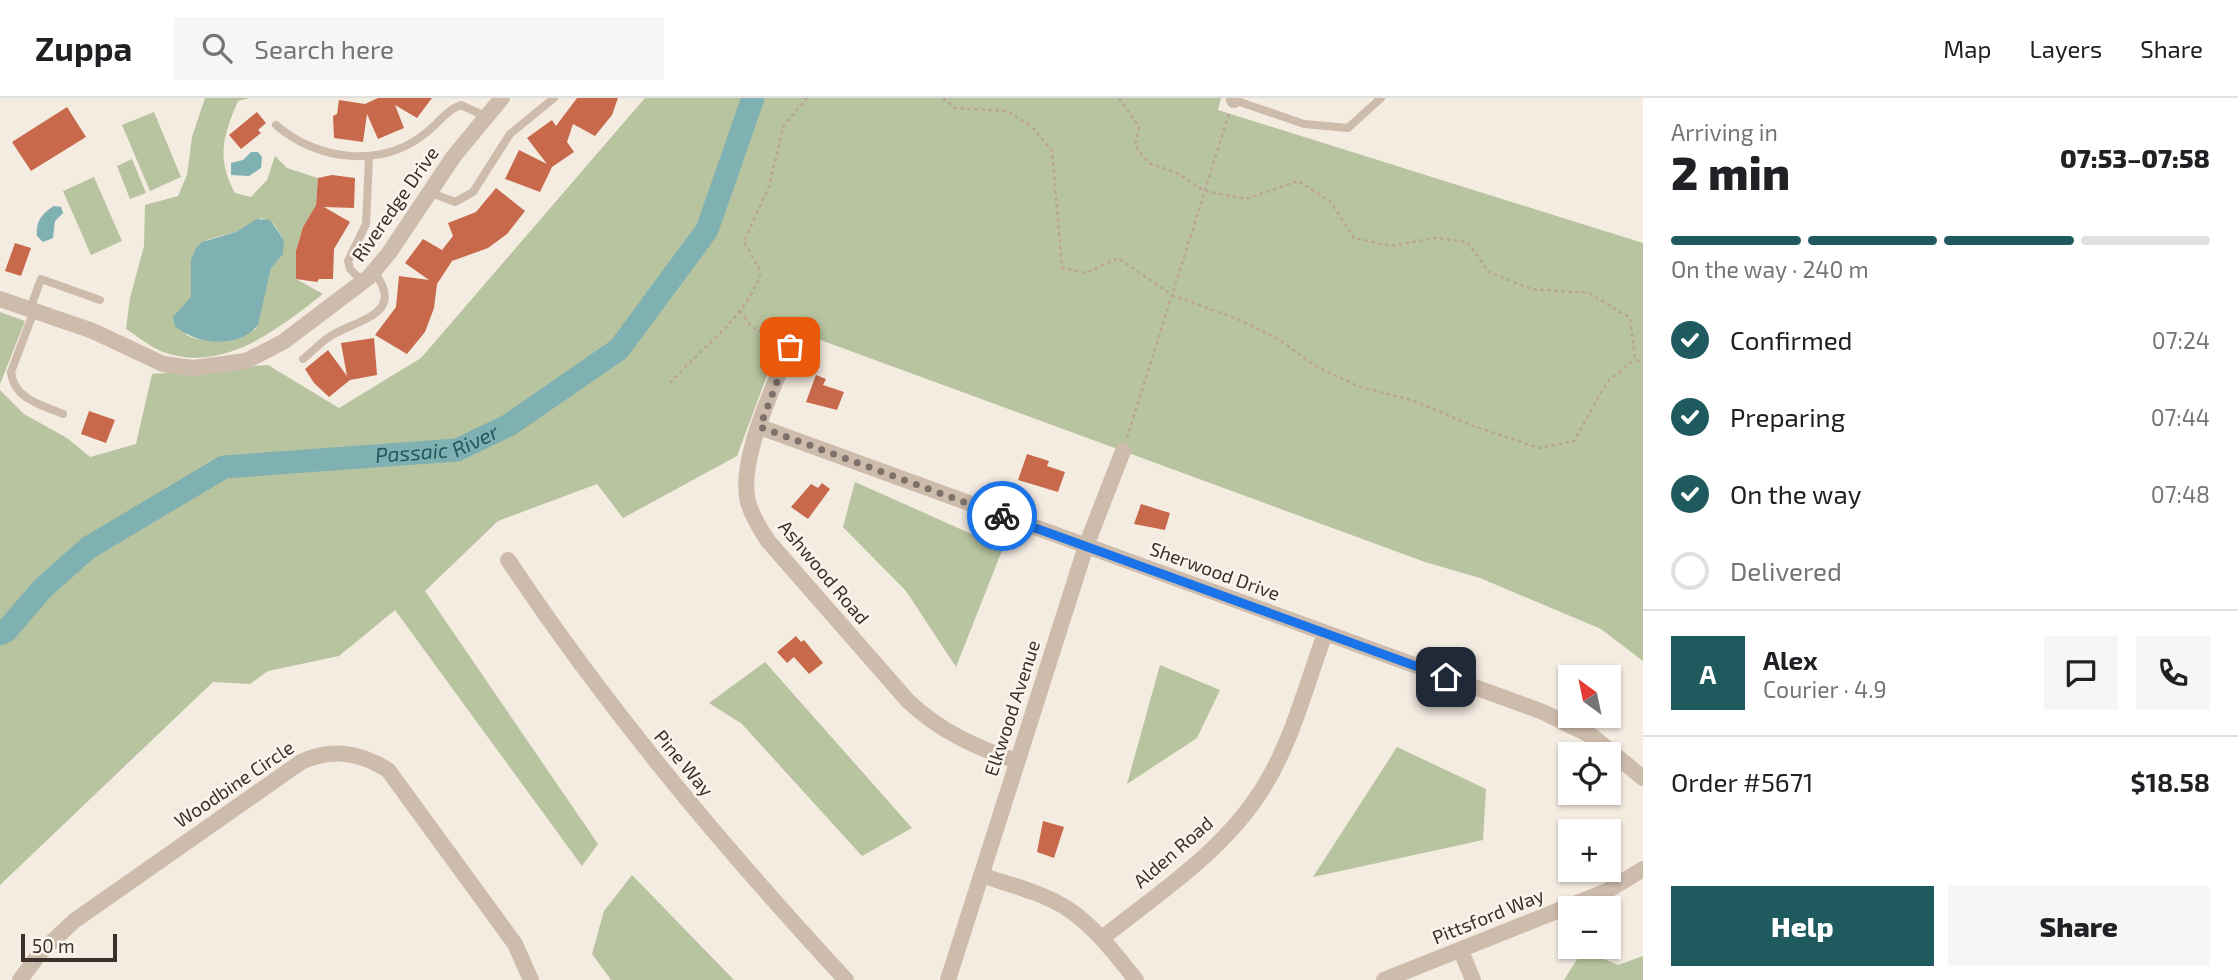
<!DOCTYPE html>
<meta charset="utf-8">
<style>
:root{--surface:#fff;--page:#f6f6f6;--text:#202124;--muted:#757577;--line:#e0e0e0;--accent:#1f5a5e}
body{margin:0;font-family:"Exo 2",sans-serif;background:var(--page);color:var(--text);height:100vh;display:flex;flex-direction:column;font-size:26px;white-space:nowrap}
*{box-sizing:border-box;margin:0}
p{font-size:23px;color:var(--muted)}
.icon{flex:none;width:38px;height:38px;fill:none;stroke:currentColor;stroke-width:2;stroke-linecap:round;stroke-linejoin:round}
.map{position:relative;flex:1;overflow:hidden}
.panel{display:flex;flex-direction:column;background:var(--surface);width:595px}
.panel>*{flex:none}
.needle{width:46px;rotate:327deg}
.tools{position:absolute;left:1558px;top:567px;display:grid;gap:14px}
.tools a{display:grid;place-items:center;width:63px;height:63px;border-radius:0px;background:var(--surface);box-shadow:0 2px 5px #0004;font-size:35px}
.scale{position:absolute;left:21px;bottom:18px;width:96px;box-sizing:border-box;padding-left:7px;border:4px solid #3b302b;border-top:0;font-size:19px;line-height:24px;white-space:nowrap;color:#3b302b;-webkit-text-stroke:5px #fbf5ee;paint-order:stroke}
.pin{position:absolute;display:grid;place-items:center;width:60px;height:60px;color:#fff;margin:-30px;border-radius:14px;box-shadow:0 4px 10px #0006}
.courier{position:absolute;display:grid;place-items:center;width:70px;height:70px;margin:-35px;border:5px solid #1a73e8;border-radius:50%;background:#fff;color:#222;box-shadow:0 2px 9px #0007}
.overview em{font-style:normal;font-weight:800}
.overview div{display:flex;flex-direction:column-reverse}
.overview{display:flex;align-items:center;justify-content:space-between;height:119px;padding:0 28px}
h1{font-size:46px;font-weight:800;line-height:52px}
.bar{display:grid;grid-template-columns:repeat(4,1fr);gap:10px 7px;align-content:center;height:84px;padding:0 28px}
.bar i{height:9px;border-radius:5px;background:var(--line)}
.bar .active{background:var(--accent)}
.bar p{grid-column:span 4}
.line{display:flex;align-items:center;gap:18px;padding:0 28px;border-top:2px solid var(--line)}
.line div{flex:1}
.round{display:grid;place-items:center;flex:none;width:74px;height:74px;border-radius:0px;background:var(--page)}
ol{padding:0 28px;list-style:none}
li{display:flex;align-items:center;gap:21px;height:77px}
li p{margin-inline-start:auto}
li .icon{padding:7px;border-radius:50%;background:var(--accent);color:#fff;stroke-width:4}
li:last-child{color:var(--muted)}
li i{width:38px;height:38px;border:4px solid var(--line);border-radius:50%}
.action{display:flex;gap:14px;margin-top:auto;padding:14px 28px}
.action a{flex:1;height:80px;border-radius:0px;background:var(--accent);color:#fff;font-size:28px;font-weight:800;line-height:80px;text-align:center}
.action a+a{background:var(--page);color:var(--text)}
header{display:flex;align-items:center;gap:42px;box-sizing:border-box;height:98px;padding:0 35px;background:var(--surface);border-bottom:2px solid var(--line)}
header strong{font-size:33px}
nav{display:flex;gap:38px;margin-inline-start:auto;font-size:24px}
.search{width:490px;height:63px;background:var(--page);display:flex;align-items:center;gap:18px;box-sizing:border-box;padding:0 24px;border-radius:0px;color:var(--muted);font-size:26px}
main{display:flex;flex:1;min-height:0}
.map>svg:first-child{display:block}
</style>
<header>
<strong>Zuppa</strong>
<div class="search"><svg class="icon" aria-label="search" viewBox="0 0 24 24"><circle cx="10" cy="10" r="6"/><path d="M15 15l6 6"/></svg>Search here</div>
<nav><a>Map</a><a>Layers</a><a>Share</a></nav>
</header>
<main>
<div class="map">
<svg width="1643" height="882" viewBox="0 0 1643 882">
<rect width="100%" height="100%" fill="#f4ebe1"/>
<!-- green -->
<path fill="#b8c4a0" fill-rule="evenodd" d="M205 0H249L238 3C223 38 216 60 235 95L251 99 267 82 275 58 287 70 318 80 316 107 303 129 296 153V181L323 196C279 230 224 276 163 254 150 249 137 238 126 231L130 200 144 148 145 107 178 98 187 77 192 39ZM261 120 273 125 284 142 271 170 256 231C237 240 206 247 186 237L183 210 191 199V176L206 142 236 134Z
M645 0H1221L1218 12 1643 145V563L1601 531 1480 480 1425 464 785 229 737 358 623 420 597 386 498 423 425 493 598 746 582 768 395 512 339 558 268 573 250 586 213 584 0 787V292L24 316 67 340 90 359 136 346 152 276 268 267 339 310 421 260Z
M154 14 181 79 150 93 122 27Z
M132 61 146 95 130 101 117 68Z
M94 79 122 143 91 157 63 93Z
M0 214 25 223 0 286Z
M855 384 1003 450 956 569 906 493 843 429Z
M765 564 912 730 862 758 742 626 709 605Z
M1160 567 1220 592 1197 640 1127 686Z
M1397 649 1486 691 1483 742 1313 779Z
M632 777 734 882H611L592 856 604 813Z
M1583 852 1618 867 1643 858V882H1564Z"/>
<!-- water -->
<path fill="#7fb0b2" d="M251 54H258L262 59 261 70 249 78 231 77V65L243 62Z
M54 108 61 109 63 115 55 123 53 140 43 144 37 138C35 124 43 114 54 108Z
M257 121 270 122 284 142 283 156 271 170 258 227C239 251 196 247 175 228L173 219 191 199V162L196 150 202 144 236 134Z"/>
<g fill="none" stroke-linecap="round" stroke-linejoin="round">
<!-- river -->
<path stroke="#7fb0b2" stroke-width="23" id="s1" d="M0 536 6 533 43 490 88 450 224 369 457 352 509 327 619 251 707 132 753 0"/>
</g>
<!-- building -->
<path fill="#c8694b" d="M378 0H432L417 20 395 7 404 30 378 41 367 16 363 44 334 40 333 18 337 16 339 2 365 6Z
M577 0H618L612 17 595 38 573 26 567 44 574 54 552 69 540 94 505 81 519 52 547 66 527 40 552 22 556 28Z
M67 9 86 39 31 73 12 44Z
M257 14 266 25 258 32 261 35 241 51 229 37Z
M332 77 355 80 354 110 324 109 350 124 334 151 333 181H319L317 184 296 181V153L303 129 316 107 318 80Z
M496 90 525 113 507 136 488 150 452 163 437 186 434 210 425 234 407 256 375 237 396 209 399 178 429 182 405 165 423 141 442 152 453 138 448 125 476 114Z
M15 145 31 150 21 178 5 173Z
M374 240 377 277 350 282 329 299 314 285 305 271 328 252 347 278 341 245Z
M816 277 826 281 823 287 844 294 837 312 806 304Z
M89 313 115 322 106 345 81 336Z
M1027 356 1049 363 1047 368 1065 374 1058 394 1018 382Z
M822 385 830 391 808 421 791 409 811 386 818 390Z
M1141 406 1170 415 1165 432 1134 426Z
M796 538 801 544 804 542 823 565 809 576 794 559 787 565 777 554Z
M1043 723 1064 729 1054 760 1037 754Z"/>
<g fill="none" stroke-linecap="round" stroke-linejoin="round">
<!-- path -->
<path stroke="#b9a596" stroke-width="2.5" stroke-dasharray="3.5 3.5" stroke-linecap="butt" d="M943 0 955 10 1007 13 1031 28 1052 53 1062 170 1086 175 1118 160 1172 197 1240 222 1278 241 1317 269 1358 288 1414 303 1471 327 1539 350 1574 343 1607 284 1635 261
M1119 0 1139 29 1135 48 1149 65 1177 75 1205 93 1246 101 1298 83 1330 103 1354 140 1390 148 1435 140 1467 144 1489 174 1531 191 1589 195 1630 220 1635 261 1643 265
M740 213 752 229 777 243
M670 285C701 250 747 219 761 174L744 144 769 88 784 27 807 0
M1127 340 1229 16"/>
<!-- lane -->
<path stroke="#cdbbac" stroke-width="8" d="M1234 2 1304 26 1348 30 1381 0
M276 27C317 63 383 71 427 34 440 24 445 13 461 7L485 18
M429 94 455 104 473 94 510 36 554 0
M363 184 350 171 348 163 366 126 369 60
M30 211 41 181 100 202
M34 213 11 274C14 301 41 307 63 316
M303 261C312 254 320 245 329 239 357 221 407 217 374 174"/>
<!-- street -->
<path stroke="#cdbbac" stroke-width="16" d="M1234 2V0
M0 201 93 233 163 266 193 270 246 263 283 244 369 179 389 155 454 58 502 0
M794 238C778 281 737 360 748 404 752 418 760 431 768 443L908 603C940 633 974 649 1017 663
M760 329 1543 614 1592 638 1643 680
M508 462C608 612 723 749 846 882
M981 777C1010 787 1042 794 1068 811 1096 830 1116 857 1136 882
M1102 840C1159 795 1224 753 1263 690 1292 644 1306 587 1325 536
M1461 853 1473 882
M20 882 40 855 74 823 301 664C332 650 359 654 388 672L515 846 531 882
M948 882 1086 448 1123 353
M1384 882 1607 793 1643 771"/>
</g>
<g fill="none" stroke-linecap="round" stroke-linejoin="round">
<!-- done -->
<path stroke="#7c716b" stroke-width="7" stroke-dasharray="0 12.6" d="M790 249 760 329 1002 418"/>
<!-- route -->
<path stroke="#1a73e8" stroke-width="9" d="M1002 418 1446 579"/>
</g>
<g text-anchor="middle" stroke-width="5" stroke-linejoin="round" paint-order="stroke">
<!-- street labels -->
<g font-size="19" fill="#3b302b" stroke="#fbf5ee">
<text transform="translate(395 106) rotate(-55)" y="7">Riveredge Drive</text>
<text transform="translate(1215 473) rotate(20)" y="7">Sherwood Drive</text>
<text transform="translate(824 474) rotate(50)" y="7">Ashwood Road</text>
<text transform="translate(1012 610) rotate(-72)" y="7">Elkwood Avenue</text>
<text transform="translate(684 665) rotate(50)" y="7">Pine Way</text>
<text transform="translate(234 686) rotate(-34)" y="7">Woodbine Circle</text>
<text transform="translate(1173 754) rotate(-41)" y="7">Alden Road</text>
<text transform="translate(1488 818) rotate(-22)" y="7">Pittsford Way</text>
</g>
<!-- water labels -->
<g font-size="21" font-style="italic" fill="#1f5a5e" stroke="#fbf5ee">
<text dy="7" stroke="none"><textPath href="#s1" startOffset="497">Passaic River</textPath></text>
</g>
</g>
</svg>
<div class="tools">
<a><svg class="needle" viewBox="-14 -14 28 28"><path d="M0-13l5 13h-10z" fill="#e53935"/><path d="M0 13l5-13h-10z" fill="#757577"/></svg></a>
<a><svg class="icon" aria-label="locate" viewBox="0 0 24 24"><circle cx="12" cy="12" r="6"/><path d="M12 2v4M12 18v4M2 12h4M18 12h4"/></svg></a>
<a>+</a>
<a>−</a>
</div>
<div class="scale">50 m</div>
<div class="pin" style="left:790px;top:249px;background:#ea580c"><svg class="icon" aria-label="bag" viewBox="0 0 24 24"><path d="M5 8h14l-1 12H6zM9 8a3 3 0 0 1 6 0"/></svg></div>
<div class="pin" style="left:1446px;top:579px;background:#1f2937"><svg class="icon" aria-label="home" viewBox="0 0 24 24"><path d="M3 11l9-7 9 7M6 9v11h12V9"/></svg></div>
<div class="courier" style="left:1002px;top:418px"><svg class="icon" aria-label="bike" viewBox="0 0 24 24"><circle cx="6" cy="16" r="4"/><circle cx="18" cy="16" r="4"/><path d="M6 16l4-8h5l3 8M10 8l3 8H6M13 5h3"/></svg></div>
</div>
<section class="panel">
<div class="overview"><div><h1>2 min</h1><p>Arriving in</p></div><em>07:53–07:58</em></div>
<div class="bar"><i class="active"></i><i class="active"></i><i class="active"></i><i></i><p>On the way · 240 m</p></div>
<ol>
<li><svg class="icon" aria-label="check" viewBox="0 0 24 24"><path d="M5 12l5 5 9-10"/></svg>Confirmed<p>07:24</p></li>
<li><svg class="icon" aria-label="check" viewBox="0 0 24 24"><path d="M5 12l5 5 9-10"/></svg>Preparing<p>07:44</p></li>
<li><svg class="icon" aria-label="check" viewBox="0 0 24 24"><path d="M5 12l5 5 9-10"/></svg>On the way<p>07:48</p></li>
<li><i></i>Delivered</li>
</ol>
<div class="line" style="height:126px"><b class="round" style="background:var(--accent);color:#fff">A</b><div><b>Alex</b><p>Courier · 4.9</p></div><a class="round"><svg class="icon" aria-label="chat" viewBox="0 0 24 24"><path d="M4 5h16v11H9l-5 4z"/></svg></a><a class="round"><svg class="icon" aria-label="phone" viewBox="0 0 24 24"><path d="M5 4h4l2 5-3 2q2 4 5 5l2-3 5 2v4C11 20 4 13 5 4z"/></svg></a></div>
<div class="line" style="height:91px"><div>Order #5671</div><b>$18.58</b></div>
<div class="action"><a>Help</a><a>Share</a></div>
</section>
</main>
